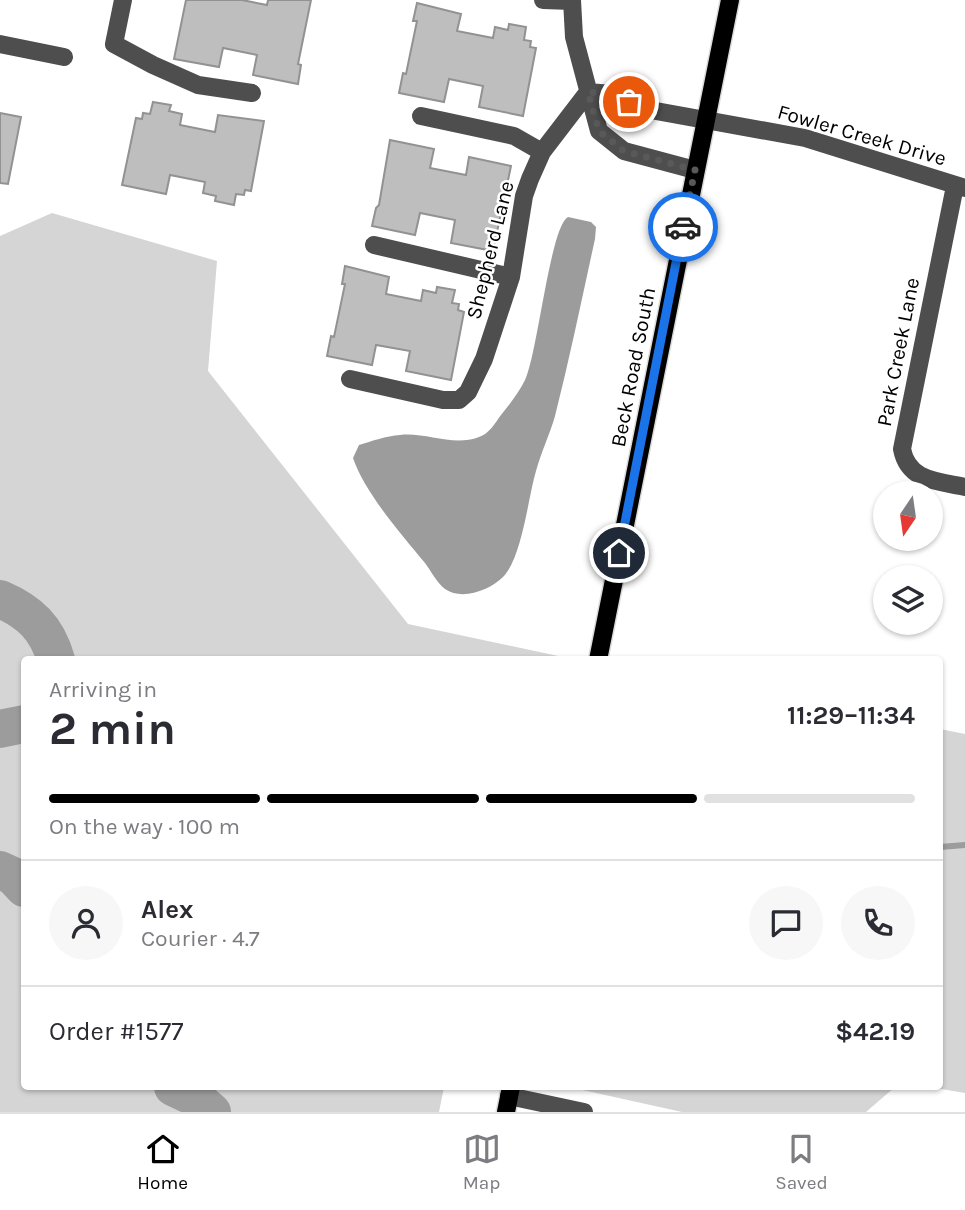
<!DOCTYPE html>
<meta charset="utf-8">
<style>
:root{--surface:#fff;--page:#f7f7f7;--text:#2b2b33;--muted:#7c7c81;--line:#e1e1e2;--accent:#000}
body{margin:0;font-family:Karla,sans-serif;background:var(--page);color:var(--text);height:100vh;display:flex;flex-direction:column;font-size:26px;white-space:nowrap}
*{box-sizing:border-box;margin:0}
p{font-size:23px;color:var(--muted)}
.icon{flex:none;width:38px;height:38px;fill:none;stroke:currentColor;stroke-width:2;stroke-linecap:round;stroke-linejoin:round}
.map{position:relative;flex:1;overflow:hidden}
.side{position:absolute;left:21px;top:656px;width:922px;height:434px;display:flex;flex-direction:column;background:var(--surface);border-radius:7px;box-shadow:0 2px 5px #0004}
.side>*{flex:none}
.needle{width:46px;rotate:193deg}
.fabs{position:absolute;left:873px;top:481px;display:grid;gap:14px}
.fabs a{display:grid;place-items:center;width:70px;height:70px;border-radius:50%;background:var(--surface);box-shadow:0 2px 5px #0004;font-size:35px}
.pin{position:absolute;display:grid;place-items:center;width:60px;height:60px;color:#fff;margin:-30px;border:4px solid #fff;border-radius:50%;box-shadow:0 2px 7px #0007}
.courier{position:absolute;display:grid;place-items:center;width:70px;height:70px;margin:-35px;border:5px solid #1a73e8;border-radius:50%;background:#fff;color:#222;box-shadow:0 2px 9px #0007}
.summary em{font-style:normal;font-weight:700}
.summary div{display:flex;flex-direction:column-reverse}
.summary{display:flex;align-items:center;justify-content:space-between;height:119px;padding:0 28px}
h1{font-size:46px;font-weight:700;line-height:52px}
.bar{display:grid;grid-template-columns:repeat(4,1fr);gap:10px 7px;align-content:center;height:84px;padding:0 28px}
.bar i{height:9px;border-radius:5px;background:var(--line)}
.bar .on{background:var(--accent)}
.bar p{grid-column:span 4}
.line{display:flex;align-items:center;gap:18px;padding:0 28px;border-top:2px solid var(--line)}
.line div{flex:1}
.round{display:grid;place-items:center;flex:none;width:74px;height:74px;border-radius:37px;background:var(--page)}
.menu{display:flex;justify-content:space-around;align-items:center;height:98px;border-top:2px solid var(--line);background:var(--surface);font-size:19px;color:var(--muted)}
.menu a{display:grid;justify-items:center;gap:4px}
.menu .on{color:var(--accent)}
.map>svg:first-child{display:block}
</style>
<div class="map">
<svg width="965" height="1112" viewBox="0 0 965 1112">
<rect width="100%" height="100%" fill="#fff"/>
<!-- green -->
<path fill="#d5d5d5" d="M52 213 217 261 208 371 408 624 577 660H24V1087H444L439 1112H0V236Z
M940 729 965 734V1093L929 1087H940Z
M569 1087H895L866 1112H682Z"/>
<!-- water -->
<path fill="#9c9c9c" d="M568 217 591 222 596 227 595 239C582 298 570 357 555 416 550 434 541 452 536 471 528 498 522 558 503 577 490 590 462 601 445 589 437 583 431 571 425 563 401 534 365 493 353 458L359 445C372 441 386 436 400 435 426 432 453 447 479 437 489 434 495 423 501 415 510 404 519 392 525 380 538 352 550 227 568 217Z"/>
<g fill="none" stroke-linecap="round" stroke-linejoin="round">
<!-- stream -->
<path stroke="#9c9c9c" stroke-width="6" d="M940 847 965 845"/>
<!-- river -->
<path stroke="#9c9c9c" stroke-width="38" d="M0 599C30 612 47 628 56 660
M0 729 24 724
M0 870 13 876 24 888
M173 1087 196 1098 212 1112"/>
</g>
<!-- building -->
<path fill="#bebebe" stroke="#929292" stroke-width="2" d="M186 0H242L267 5 268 0H311L298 64 301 65 298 84 253 75 257 55 223 48 219 67 174 59Z
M417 3 461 14 457 31 493 38 495 27 508 30 509 24 526 27 524 40 531 41 530 47 536 48 523 116 479 107 483 86 449 79 444 102 399 93 403 73 406 74 417 21H413Z
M153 102 171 105 169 111 182 114 180 125 215 132 218 115 264 121 251 191 245 190 244 195 236 194 234 205 215 201 216 196 203 193 205 182 170 175 166 194 122 185 136 118 142 119 143 113 150 114Z
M0 113 21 117 8 184 0 183Z
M390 140 434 149 430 168 466 175 469 157 511 166 493 251 451 243 455 220 420 213 415 235 372 226 376 208 379 205Z
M345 266 389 277 386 294 421 301 423 290 436 293 437 287 455 290 452 303 459 304 458 310 464 312 451 380 406 371 410 351 376 345 372 365 327 356 331 336 334 337 345 284H342Z"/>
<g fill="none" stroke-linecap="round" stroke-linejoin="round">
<!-- major casing -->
<g stroke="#dbdbdb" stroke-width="21">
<path id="major" d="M598 660 730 0
M506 1112 511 1087"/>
</g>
<!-- minor -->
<path stroke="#4e4e4e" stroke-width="18" d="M123 0 114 44 153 65 198 85 252 93
M543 0 572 1
M572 0 574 37 599 131 624 151 695 170
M0 44 64 57
M588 92 612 94 645 109 805 138 965 188
M421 116 514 136 542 152
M955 186 902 449C908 481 937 481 965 487
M374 245 511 277
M350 379 443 400H459L468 392 484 359 511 277 524 196 530 179 542 152 588 92
M509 1096 584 1112"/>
<!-- major -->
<use href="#major" stroke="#000" stroke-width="18"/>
</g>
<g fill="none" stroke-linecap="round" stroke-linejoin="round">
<!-- done -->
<path stroke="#595959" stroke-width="7" stroke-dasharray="0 12.6" d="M629 102 612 94 588 92 599 131 624 151 695 170 683 227"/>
<!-- route -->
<path stroke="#1a73e8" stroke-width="9" d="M619 553 683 227"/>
</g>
<g text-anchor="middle" stroke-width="5" stroke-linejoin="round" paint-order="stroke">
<!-- street labels -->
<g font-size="21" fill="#000" stroke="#fff">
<text transform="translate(862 135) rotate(16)" y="7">Fowler Creek Drive</text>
<text transform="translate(490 250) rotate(-76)" y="7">Shepherd Lane</text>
<text transform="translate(898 352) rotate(-79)" y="7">Park Creek Lane</text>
<text transform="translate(633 367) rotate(-79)" y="7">Beck Road South</text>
</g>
</g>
</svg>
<div class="fabs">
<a><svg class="needle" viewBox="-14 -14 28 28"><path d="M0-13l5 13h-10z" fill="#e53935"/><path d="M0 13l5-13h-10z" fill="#7c7c81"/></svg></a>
<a><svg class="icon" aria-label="layers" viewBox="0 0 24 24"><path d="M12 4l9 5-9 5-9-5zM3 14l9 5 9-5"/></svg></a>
</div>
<div class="pin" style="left:629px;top:102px;background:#ea580c"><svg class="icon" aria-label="bag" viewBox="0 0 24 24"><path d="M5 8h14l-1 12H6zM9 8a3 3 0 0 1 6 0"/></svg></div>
<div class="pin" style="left:619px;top:553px;background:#1f2937"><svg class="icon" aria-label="home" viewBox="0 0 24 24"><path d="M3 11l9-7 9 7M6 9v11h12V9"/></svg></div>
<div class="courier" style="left:683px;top:227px"><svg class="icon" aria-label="car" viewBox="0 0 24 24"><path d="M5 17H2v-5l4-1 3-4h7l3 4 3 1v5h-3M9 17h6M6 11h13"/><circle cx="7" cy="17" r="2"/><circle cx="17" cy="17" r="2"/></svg></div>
<section class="side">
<div class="summary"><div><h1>2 min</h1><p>Arriving in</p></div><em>11:29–11:34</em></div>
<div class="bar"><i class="on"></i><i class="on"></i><i class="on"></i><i></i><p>On the way · 100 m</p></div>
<div class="line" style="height:126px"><a class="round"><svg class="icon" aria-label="person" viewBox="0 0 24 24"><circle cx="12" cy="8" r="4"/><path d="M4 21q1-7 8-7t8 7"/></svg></a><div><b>Alex</b><p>Courier · 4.7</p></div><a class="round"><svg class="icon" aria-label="chat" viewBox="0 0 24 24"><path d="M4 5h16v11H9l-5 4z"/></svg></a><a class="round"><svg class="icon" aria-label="phone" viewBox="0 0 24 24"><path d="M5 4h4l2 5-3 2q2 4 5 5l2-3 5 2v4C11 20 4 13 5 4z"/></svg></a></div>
<div class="line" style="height:91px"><div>Order #1577</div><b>$42.19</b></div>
</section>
</div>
<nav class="menu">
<a class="on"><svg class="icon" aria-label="home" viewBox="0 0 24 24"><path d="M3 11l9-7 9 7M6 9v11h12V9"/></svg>Home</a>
<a><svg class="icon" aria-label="map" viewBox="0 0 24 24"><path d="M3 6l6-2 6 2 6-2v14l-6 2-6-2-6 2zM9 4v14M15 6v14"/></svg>Map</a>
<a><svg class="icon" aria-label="saved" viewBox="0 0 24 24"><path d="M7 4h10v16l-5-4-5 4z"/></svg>Saved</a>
</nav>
